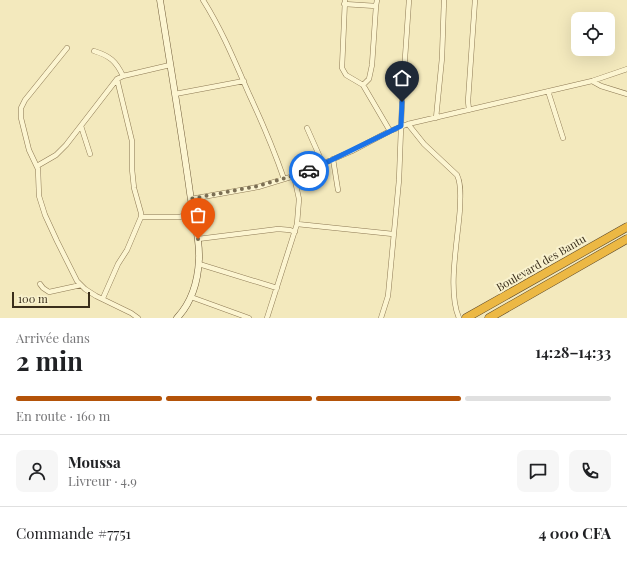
<!DOCTYPE html>
<html lang="fr">
<meta charset="utf-8">
<style>
:root{--surface:#fff;--page:#f6f6f6;--text:#202124;--muted:#757577;--line:#e0e0e0;--accent:#b45309}
body{margin:0;font-family:"Playfair Display",serif;background:var(--page);color:var(--text);height:100vh;display:flex;flex-direction:column;font-size:15px;white-space:nowrap}
*{box-sizing:border-box;margin:0}
p{font-size:13px;color:var(--muted)}
.icon{flex:none;width:22px;height:22px;fill:none;stroke:currentColor;stroke-width:2;stroke-linecap:round;stroke-linejoin:round}
.map{position:relative;height:318px;overflow:hidden}
.details{display:flex;flex-direction:column;background:var(--surface);flex:1}
.details>*{flex:none}
.fabs{position:absolute;left:571px;top:12px;display:grid;gap:8px}
.fabs a{display:grid;place-items:center;width:44px;height:44px;border-radius:8px;background:var(--surface);box-shadow:0 4px 16px #0002;font-size:20px}
.scale{position:absolute;left:12px;bottom:10px;width:78px;box-sizing:border-box;padding-left:4px;border:2px solid #3a2e1b;border-top:0;font-size:11px;line-height:14px;white-space:nowrap;color:#3a2e1b;-webkit-text-stroke:3px #f9f2ce;paint-order:stroke}
.pin{position:absolute;display:grid;place-items:center;width:34px;height:34px;color:#fff;margin:-41px -17px;border-radius:50% 50% 50% 0;rotate:-45deg;box-shadow:0 0 4px #0007}
.pin .icon{rotate:45deg}
.courier{position:absolute;display:grid;place-items:center;width:40px;height:40px;margin:-20px;border:3px solid #1a73e8;border-radius:50%;background:#fff;color:#222;box-shadow:0 1px 5px #0007}
.head em{font-style:normal;font-weight:700}
.head div{display:flex;flex-direction:column-reverse}
.head{display:flex;align-items:center;justify-content:space-between;height:68px;padding:0 16px}
h1{font-size:26px;font-weight:700;line-height:30px}
.bar{display:grid;grid-template-columns:repeat(4,1fr);gap:6px 4px;align-content:center;height:48px;padding:0 16px}
.bar i{height:5px;border-radius:3px;background:var(--line)}
.bar .active{background:var(--accent)}
.bar p{grid-column:span 4}
.line{display:flex;align-items:center;gap:10px;padding:0 16px;border-top:1px solid var(--line)}
.line div{flex:1}
.round{display:grid;place-items:center;flex:none;width:42px;height:42px;border-radius:8px;background:var(--page)}
.map>svg:first-child{display:block}
</style>
<div class="map">
<svg width="627" height="318" viewBox="0 0 627 318">
<rect width="100%" height="100%" fill="#f3e9bd"/>
<g fill="none" stroke-linecap="round" stroke-linejoin="round">
<!-- street casing -->
<g stroke="#8d7954" stroke-width="5.5">
<path id="street" d="M203 0C222 30 235 62 249 94 262 122 274 150 284 179
M345 0 342 68 346 75 363 85 390 131
M344 4 376 6 377 0
M67 48 25 100 21 108V118L29 150 38 169 39 196 45 215 57 241 77 281 85 289 96 296 131 313 138 318
M94 51C110 56 116 61 123 76
M592 81 601 86 627 94
M363 85 369 79 372 65 376 6
M548 91 563 138
M175 94 244 81
M469 110 468 101 475 0
M436 118 442 58 444 0
M408 124 424 144 457 175C462 185 460 198 460 208 458 240 447 290 459 318
M81 126 90 154
M307 128 323 164
M333 159 338 190
M37 166 56 155 66 145 117 79 123 76 170 65
M191 199 258 187 294 176 352 151 390 131 408 124 592 81 627 69
M141 217H179L193 214
M297 224 393 234
M198 239 278 229 290 230 295 232
M199 264 277 288
M40 284 43 288 49 292 81 285
M191 297 249 318
M103 298 118 264 127 250 141 217V213L134 188 132 169V141L117 79
M267 318 297 224 299 199 294 176
M381 318 388 296 399 180 402 102 409 0"/>
</g>
<!-- secondary casing -->
<g stroke="#6e5a38" stroke-width="7">
<path id="secondary" d="M160 0C170 64 181 128 190 193 193 215 200 237 199 259 198 281 192 302 177 318"/>
</g>
<!-- highway casing -->
<g stroke="#5a4629" stroke-width="9">
<path id="highway" d="M466 318 627 227
M489 318 627 239"/>
</g>
<!-- street -->
<use href="#street" stroke="#fcf5d1" stroke-width="4.5"/>
<!-- secondary -->
<use href="#secondary" stroke="#fcf5d1" stroke-width="6"/>
<!-- highway -->
<use href="#highway" stroke="#ecb844" stroke-width="8"/>
</g>
<g fill="none" stroke-linecap="round" stroke-linejoin="round">
<!-- done -->
<path stroke="#7b6f54" stroke-width="4" stroke-dasharray="0 7.2" d="M198 239 190 199 258 186 309 171"/>
<!-- route -->
<path stroke="#1a73e8" stroke-width="5" d="M309 171 401 126 402 102"/>
</g>
<g text-anchor="middle" stroke-width="4" stroke-linejoin="round" paint-order="stroke">
<!-- street labels -->
<g font-size="11" fill="#3a2e1b" stroke="#f9f2ce">
<text transform="translate(541 263) rotate(-30)" y="4">Boulevard des Bantu</text>
</g>
</g>
</svg>
<div class="fabs">
<a><svg class="icon" aria-label="locate" viewBox="0 0 24 24"><circle cx="12" cy="12" r="6"/><path d="M12 2v4M12 18v4M2 12h4M18 12h4"/></svg></a>
</div>
<div class="scale">100 m</div>
<div class="pin" style="left:198px;top:239px;background:#ea580c"><svg class="icon" aria-label="bag" viewBox="0 0 24 24"><path d="M5 8h14l-1 12H6zM9 8a3 3 0 0 1 6 0"/></svg></div>
<div class="pin" style="left:402px;top:102px;background:#1f2937"><svg class="icon" aria-label="home" viewBox="0 0 24 24"><path d="M3 11l9-7 9 7M6 9v11h12V9"/></svg></div>
<div class="courier" style="left:309px;top:171px"><svg class="icon" aria-label="car" viewBox="0 0 24 24"><path d="M5 17H2v-5l4-1 3-4h7l3 4 3 1v5h-3M9 17h6M6 11h13"/><circle cx="7" cy="17" r="2"/><circle cx="17" cy="17" r="2"/></svg></div>
</div>
<section class="details">
<div class="head"><div><h1>2 min</h1><p>Arrivée dans</p></div><em>14:28–14:33</em></div>
<div class="bar"><i class="active"></i><i class="active"></i><i class="active"></i><i></i><p>En route · 160 m</p></div>
<div class="line" style="height:72px"><a class="round"><svg class="icon" aria-label="person" viewBox="0 0 24 24"><circle cx="12" cy="8" r="4"/><path d="M4 21q1-7 8-7t8 7"/></svg></a><div><b>Moussa</b><p>Livreur · 4.9</p></div><a class="round"><svg class="icon" aria-label="chat" viewBox="0 0 24 24"><path d="M4 5h16v11H9l-5 4z"/></svg></a><a class="round"><svg class="icon" aria-label="phone" viewBox="0 0 24 24"><path d="M5 4h4l2 5-3 2q2 4 5 5l2-3 5 2v4C11 20 4 13 5 4z"/></svg></a></div>
<div class="line" style="height:52px"><div>Commande #7751</div><b>4 000 CFA</b></div>
</section>
